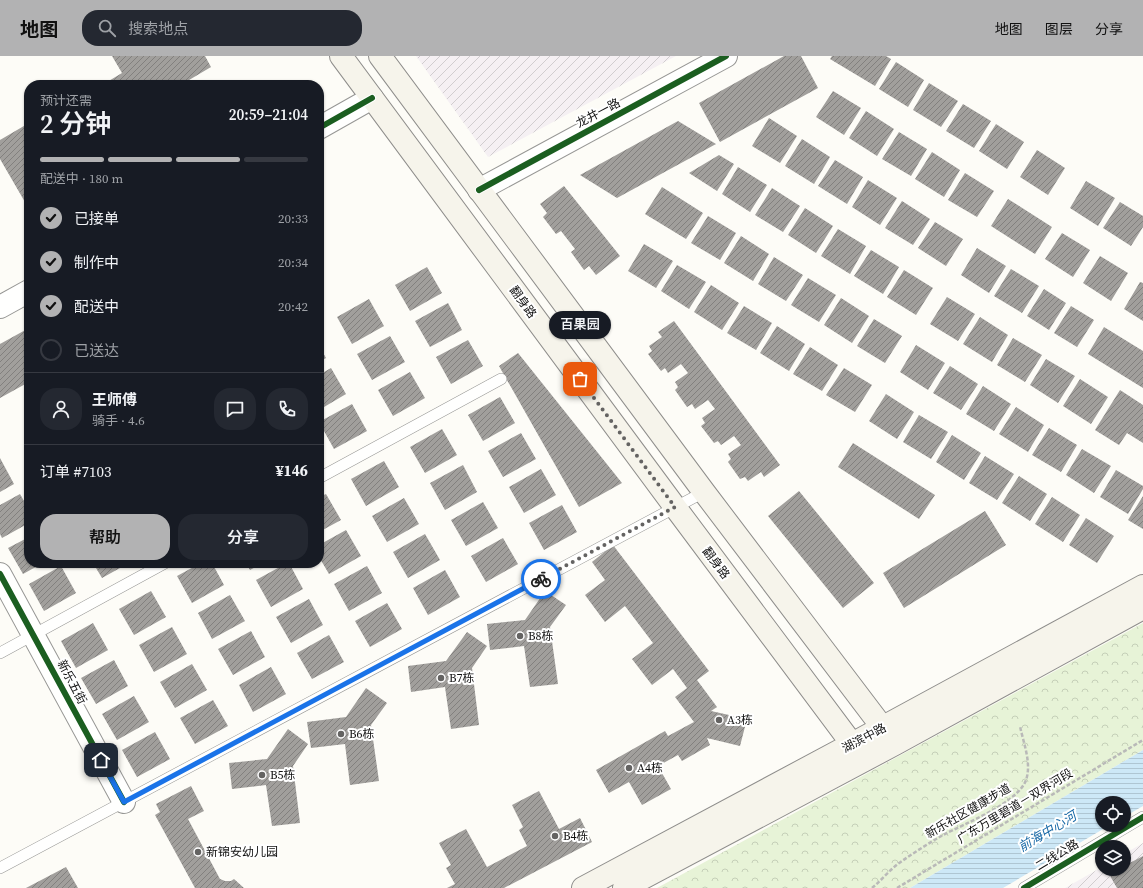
<!DOCTYPE html>
<html lang="zh">
<meta charset="utf-8">
<style>
:root{--surface:#171b24;--page:#242831;--text:#f1f3f6;--muted:#9ea1a6;--line:#363941;--accent:#b2b2b3}
body{margin:0;font-family:"Source Serif 4","Noto Sans SC",serif;background:var(--page);color:var(--text);height:100vh;display:flex;flex-direction:column;font-size:15px;white-space:nowrap}
*{box-sizing:border-box;margin:0}
p{font-size:13px;color:var(--muted)}
.icon{flex:none;width:22px;height:22px;fill:none;stroke:currentColor;stroke-width:2;stroke-linecap:round;stroke-linejoin:round}
.map{position:relative;flex:1;overflow:hidden}
.side{position:absolute;left:24px;top:24px;width:300px;height:488px;display:flex;flex-direction:column;background:var(--surface);border-radius:16px;box-shadow:0 1px 3px #0004}
.side>*{flex:none}
.buttons{position:absolute;left:1095px;top:740px;display:grid;gap:8px}
.buttons a{display:grid;place-items:center;width:36px;height:36px;border-radius:50%;background:var(--surface);box-shadow:0 1px 3px #0004;font-size:20px}
.pin{position:absolute;display:grid;place-items:center;width:34px;height:34px;color:#fff;margin:-17px;border-radius:8px;box-shadow:0 2px 6px #0006}
.courier{position:absolute;display:grid;place-items:center;width:40px;height:40px;margin:-20px;border:3px solid #1a73e8;border-radius:50%;background:#fff;color:#222;box-shadow:0 1px 5px #0007}
.bubble{position:absolute;height:28px;border-radius:14px;background:var(--surface);box-shadow:0 1px 3px #0004;font-size:13px;font-weight:600;line-height:28px;text-align:center}
.headline em{font-style:normal;font-weight:600}
.headline div{display:flex;flex-direction:column-reverse}
.headline{display:flex;align-items:center;justify-content:space-between;height:68px;padding:0 16px}
h1{font-size:26px;font-weight:600;line-height:30px}
.bar{display:grid;grid-template-columns:repeat(4,1fr);gap:6px 4px;align-content:center;height:48px;padding:0 16px}
.bar i{height:5px;border-radius:3px;background:var(--line)}
.bar .on{background:var(--accent)}
.bar p{grid-column:span 4}
.line{display:flex;align-items:center;gap:10px;padding:0 16px;border-top:1px solid var(--line)}
.line div{flex:1}
.round{display:grid;place-items:center;flex:none;width:42px;height:42px;border-radius:16px;background:var(--page)}
ol{padding:0 16px;list-style:none}
li{display:flex;align-items:center;gap:12px;height:44px}
li p{margin-inline-start:auto}
li .icon{padding:4px;border-radius:50%;background:var(--accent);color:#111;stroke-width:4}
li:last-child{color:var(--muted)}
li i{width:22px;height:22px;border:2px solid var(--line);border-radius:50%}
.button{display:flex;gap:8px;margin-top:auto;padding:8px 16px}
.button a{flex:1;height:46px;border-radius:16px;background:var(--accent);color:#111;font-size:16px;font-weight:600;line-height:46px;text-align:center}
.button a+a{background:var(--page);color:var(--text)}
header{display:flex;align-items:center;gap:24px;box-sizing:border-box;height:56px;padding:0 20px;background:var(--accent);color:#111}
header strong{font-size:19px}
nav{display:flex;gap:22px;margin-inline-start:auto;font-size:14px}
.search{width:280px;height:36px;background:var(--page);display:flex;align-items:center;gap:10px;box-sizing:border-box;padding:0 14px;border-radius:16px;color:var(--muted);font-size:15px}
.map>svg:first-child{display:block}
</style>
<header>
<strong>地图</strong>
<div class="search"><svg class="icon" aria-label="search" viewBox="0 0 24 24"><circle cx="10" cy="10" r="6"/><path d="M15 15l6 6"/></svg>搜索地点</div>
<nav><a>地图</a><a>图层</a><a>分享</a></nav>
</header>
<div class="map">
<svg width="1143" height="832" viewBox="0 0 1143 832">
<defs>
<pattern id="industrial-furrows" width="10" height="10" patternUnits="userSpaceOnUse"><rect width="10" height="10" fill="#f5f0f3"/><path d="M-1 1l2-2M0 10L10 0M9 11l2-2" fill="none" stroke="#d1cdcf"/></pattern>
<pattern id="park-crowns" width="20" height="18" patternUnits="userSpaceOnUse"><rect width="20" height="18" fill="#e7f3d7"/><path d="M2 6a3 3 0 1 1 6 0M12 15a3 3 0 1 1 6 0" fill="none" stroke="#c5cfb8"/></pattern>
<pattern id="water-rules" width="6" height="5" patternUnits="userSpaceOnUse"><rect width="6" height="5" fill="#cde8f7"/><path d="M0 2.5h6" fill="none" stroke="#afc6d3"/></pattern>
<pattern id="building-hatch" width="6" height="6" patternUnits="userSpaceOnUse"><rect width="6" height="6" fill="#a19f9c"/><path d="M-1 1l2-2M0 6l6-6M5 7l2-2" fill="none" stroke="#82807e"/></pattern>
</defs>
<rect width="100%" height="100%" fill="#fdfcf7"/>
<!-- industrial -->
<path fill="url(#industrial-furrows)" d="M416 0H676L488 101Z
M1143 787V832H1065L1102 811V813H1124V798Z"/>
<!-- park -->
<path fill="url(#park-crowns)" d="M1143 567V694L910 832H657Z"/>
<!-- water -->
<path fill="url(#water-rules)" d="M1143 694V750L1124 761V747H1102V769H1110L1003 832H910Z"/>
<!-- building -->
<path fill="url(#building-hatch)" d="M112 0H205L211 11 184 27 186 29H102L122 17Z
M784 0H801L818 32 720 86 699 47Z
M832 0H886L891 3 875 30 830 3Z
M896 6 924 24 908 51 879 33Z
M929 27 958 45 941 71 913 54Z
M833 35 861 52 844 79 816 61Z
M963 48 991 65 974 92 946 75Z
M866 55 894 73 877 100 849 82Z
M769 62 797 80 780 107 752 90Z
M678 65 716 88 617 142 580 119Z
M29 67V153L0 103V84Z
M996 68 1024 86 1007 113 979 95Z
M899 76 927 93 911 120 882 103Z
M802 83 830 101 814 128 785 110Z
M1037 94 1065 112 1048 139 1020 121Z
M932 96 960 114 944 141 915 123Z
M719 99 734 108 717 135 689 117Z
M835 104 863 121 847 148 818 130Z
M738 111 767 129 750 156 722 138Z
M965 117 994 135 977 161 948 144Z
M868 124 897 142 880 169 852 151Z
M1086 125 1115 142 1098 170 1070 152Z
M564 130 620 200 596 219 589 210 584 214 571 196 575 193 561 175 556 178 543 161 547 157 540 148Z
M662 131 703 157 686 183 645 158Z
M772 132 800 150 783 176 755 159Z
M1008 143 1052 171 1035 198 991 170Z
M902 145 930 163 913 189 885 172Z
M1120 146 1143 160V171L1131 190 1103 172Z
M805 152 833 170 816 197 788 179Z
M708 160 736 177 720 204 691 187Z
M935 166 963 183 946 210 918 192Z
M838 173 866 190 850 218 821 200Z
M1062 177 1090 194 1073 221 1045 203Z
M741 180 769 198 753 225 724 207Z
M644 188 673 205 656 232 628 215Z
M977 192 1006 210 989 237 961 219Z
M871 194 899 211 883 238 854 220Z
M1100 200 1128 217 1111 245 1083 227Z
M774 201 803 219 786 245 758 228Z
M677 209 706 226 689 253 661 235Z
M427 211 442 237 410 255 395 229Z
M1011 213 1039 230 1022 257 994 240Z
M904 214 933 232 916 259 887 241Z
M808 222 836 239 819 266 791 249Z
M1140 226 1143 227V265L1124 253Z
M711 229 739 247 722 274 694 256Z
M1044 233 1066 247 1049 274 1027 260Z
M947 241 975 258 958 285 930 268Z
M841 242 869 260 852 287 824 269Z
M369 243 384 270 352 288 337 261Z
M448 247 462 274 430 291 415 265Z
M744 250 772 267 756 294 727 277Z
M1071 250 1094 264 1077 291 1054 277Z
M980 261 1008 279 992 306 963 288Z
M874 263 902 280 885 307 857 290Z
M674 265 780 409 764 421 761 416 748 425 745 421 740 423 728 406 731 403 728 398 741 389 734 380 721 389 718 385 714 387 701 370 705 367 702 362 715 353 708 344 695 353 692 348 687 351 675 334 678 331 675 326 688 317 681 308 668 317 665 312 661 315 648 298 652 295 649 290 662 281 658 276Z
M777 270 805 288 789 315 760 297Z
M1104 271 1143 295V332L1088 298Z
M29 272V326L0 342V288Z
M390 280 405 306 372 324 357 298Z
M1013 282 1042 299 1025 326 997 309Z
M468 284 483 310 451 328 436 301Z
M916 289 945 307 928 334 900 316Z
M319 290 326 302 319 306Z
M810 291 838 309 822 335 793 318Z
M518 297 622 427 579 451 499 310Z
M1046 303 1075 320 1058 347 1030 329Z
M950 310 978 328 961 354 933 337Z
M331 312 346 338 319 354V319Z
M844 312 872 329 855 356 826 339Z
M410 316 425 342 393 360 378 334Z
M1080 323 1108 341 1091 368 1063 350Z
M983 330 1011 348 994 375 966 358Z
M1120 334 1143 349V387L1127 377 1119 389 1095 374Z
M886 338 914 356 897 383 869 365Z
M500 341 515 367 483 385 468 359Z
M352 348 367 375 334 393 319 366Z
M1016 351 1044 369 1028 396 999 378Z
M919 359 948 376 931 403 903 386Z
M1049 372 1077 389 1061 416 1032 399Z
M442 373 457 399 425 417 410 391Z
M521 377 536 403 503 421 488 395Z
M952 379 981 397 964 424 936 406Z
M853 387 935 439 919 463 838 411Z
M1082 393 1111 410 1094 437 1066 419Z
M985 400 1014 418 997 444 969 427Z
M0 402 14 428 0 436Z
M384 405 399 431 366 450 351 423Z
M463 409 477 436 445 454 430 427Z
M541 413 556 439 524 457 509 431Z
M1116 414 1143 430V433L1128 458 1100 441Z
M1019 420 1047 438 1030 465 1002 447Z
M799 435 874 527 843 552 768 460Z
M20 438 29 454V467L2 482 0 478V449Z
M326 438 341 464 319 476V441Z
M1143 440V473L1128 464Z
M1052 441 1080 459 1063 486 1035 468Z
M404 442 419 468 387 486 372 460Z
M483 446 498 472 466 490 451 464Z
M562 449 577 476 544 494 529 467Z
M985 455 1006 489 904 552 883 517Z
M1086 462 1114 480 1097 507 1069 489Z
M346 474 361 500 329 518 319 501V489Z
M425 478 440 504 408 522 393 496Z
M29 481V507H43L23 518 8 492Z
M503 482 518 508 486 526 471 500Z
M613 489 709 615 697 624 717 651 711 655 747 663 740 690 707 682 710 689 682 705 678 699 658 710 671 733 642 749 629 726 609 737 596 714 665 675 668 680 694 666 675 641 687 632 673 613 652 629 632 603 653 587 625 550 605 566 585 539 605 524 592 506Z
M93 507H129L102 522Z
M201 507H212L224 529 192 547 177 520Z
M246 507H263L250 514Z
M287 507H289L303 533 271 551 256 524Z
M61 510 76 537 44 555 29 528Z
M367 510 382 537 349 555 334 528Z
M445 514 460 541 428 559 413 532Z
M151 535 166 561 134 579 119 553Z
M545 535 566 549 550 571 558 628 530 631 524 590 490 594 487 568 525 564Z
M230 539 245 565 212 583 198 557Z
M309 543 323 569 291 587 276 561Z
M387 547 402 573 370 591 355 565Z
M93 567 108 594 76 612 61 585Z
M172 571 187 598 154 616 139 589Z
M251 575 265 601 233 619 218 593Z
M467 576 487 590 472 612 479 669 451 673 445 631 411 636 408 610 446 605Z
M329 579 344 606 312 623 297 597Z
M114 604 128 630 96 648 81 622Z
M192 608 207 634 175 652 160 626Z
M271 611 286 638 253 656 239 629Z
M366 632 387 647 371 669 379 725 350 729 345 688 311 692 307 666 346 661Z
M134 640 149 666 117 684 102 658Z
M213 644 228 670 195 688 180 662Z
M288 673 308 688 293 710 300 767 272 770 266 729 232 733 229 707 267 703Z
M155 676 170 703 137 721 122 694Z
M191 730 204 755 188 763 220 823 225 825H231L234 823 244 832H195L155 759 160 756 156 748Z
M539 735 559 773 580 762 592 786 504 832H447L455 828 446 812 451 809 439 787 466 773 487 811 527 790 519 774 523 771 512 749Z
M1143 800V832H1117L1109 818 1118 813H1124V810Z
M66 811 78 832H26Z"/>
<g fill="none" stroke-linecap="round" stroke-linejoin="round">
<!-- service casing -->
<g stroke="#979795" stroke-width="12">
<path id="service" d="M319 422 501 323
M0 597 165 507
M0 812 704 436
M1024 832 1143 761"/>
</g>
<!-- minor casing -->
<g stroke="#979795" stroke-width="24">
<path id="minor" d="M319 72 372 42
M479 134 726 0
M0 251 29 235
M0 518 124 746"/>
</g>
<!-- secondary casing -->
<g stroke="#8e8d8b" stroke-width="24">
<path id="secondary" d="M341 0 675 451 864 704
M380 0 704 436 895 688
M583 832 852 688 1143 530
M624 832 895 688 1143 552"/>
</g>
<!-- path -->
<path stroke="#b9b9b8" stroke-width="2.5" stroke-dasharray="4 2" stroke-linecap="butt" d="M872 832C882 824 890 813 902 805 915 796 929 787 943 779 964 768 1018 747 1026 724 1032 707 1023 686 1020 670
M897 832 1143 684"/>
<!-- service -->
<use href="#service" stroke="#fffffe" stroke-width="11"/>
<!-- minor -->
<use href="#minor" stroke="#fffffe" stroke-width="22"/>
<!-- secondary -->
<use href="#secondary" stroke="#f6f4eb" stroke-width="22"/>
<!-- cycleway casing -->
<g stroke="#fff" stroke-width="8">
<path id="cycleway" d="M319 72 372 42
M479 134 726 0
M0 518 124 746
M1024 832 1143 761"/>
</g>
<!-- cycleway -->
<use href="#cycleway" stroke="#1b5e20" stroke-width="6"/>
</g>
<g fill="none" stroke-linecap="round" stroke-linejoin="round">
<!-- done -->
<path stroke="#646362" stroke-width="4" stroke-dasharray="0 7.2" d="M541 523 675 451 580 323"/>
<!-- route -->
<path stroke="#1a73e8" stroke-width="5" d="M101 704 124 746 541 523"/>
</g>
<!-- markers -->
<g fill="#646362" stroke="#fff" stroke-width="1.5">
<circle cx="520" cy="580" r="4"/>
<circle cx="441" cy="622" r="4"/>
<circle cx="719" cy="664" r="4"/>
<circle cx="341" cy="678" r="4"/>
<circle cx="629" cy="712" r="4"/>
<circle cx="262" cy="719" r="4"/>
<circle cx="555" cy="780" r="4"/>
<circle cx="198" cy="796" r="4"/>
</g>
<g text-anchor="middle" stroke-width="4" stroke-linejoin="round" paint-order="stroke">
<!-- street labels -->
<g font-size="12" fill="#111" stroke="#fff">
<text transform="translate(598 57) rotate(-28)" y="4">龙井一路</text>
<text transform="translate(523 246) rotate(54)" y="4">翻身路</text>
<text transform="translate(716 507) rotate(53)" y="4">翻身路</text>
<text transform="translate(72 626) rotate(62)" y="4">新乐五街</text>
<text transform="translate(864 682) rotate(-28)" y="4">湖滨中路</text>
<text transform="translate(1015 750) rotate(-31)" y="4">广东万里碧道－双界河段</text>
<text transform="translate(968 755) rotate(-30)" y="4">新乐社区健康步道</text>
<text transform="translate(1057 799) rotate(-31)" y="4">二线公路</text>
</g>
<!-- poi labels -->
<g font-size="12" fill="#111" stroke="#fff" text-anchor="start">
<text x="528" y="584">B8栋</text>
<text x="449" y="626">B7栋</text>
<text x="727" y="668">A3栋</text>
<text x="349" y="682">B6栋</text>
<text x="637" y="716">A4栋</text>
<text x="270" y="723">B5栋</text>
<text x="563" y="784">B4栋</text>
<text x="206" y="800">新锦安幼儿园</text>
</g>
<!-- water labels -->
<g font-size="13" font-style="italic" fill="#1768a6" stroke="#fff">
<text transform="translate(1047 775) rotate(-31)" y="5">前海中心河</text>
</g>
</g>
</svg>
<div class="buttons">
<a><svg class="icon" aria-label="locate" viewBox="0 0 24 24"><circle cx="12" cy="12" r="6"/><path d="M12 2v4M12 18v4M2 12h4M18 12h4"/></svg></a>
<a><svg class="icon" aria-label="layers" viewBox="0 0 24 24"><path d="M12 4l9 5-9 5-9-5zM3 14l9 5 9-5"/></svg></a>
</div>
<div class="pin" style="left:580px;top:323px;background:#ea580c"><svg class="icon" aria-label="bag" viewBox="0 0 24 24"><path d="M5 8h14l-1 12H6zM9 8a3 3 0 0 1 6 0"/></svg></div>
<div class="pin" style="left:101px;top:704px;background:#1f2937"><svg class="icon" aria-label="home" viewBox="0 0 24 24"><path d="M3 11l9-7 9 7M6 9v11h12V9"/></svg></div>
<div class="courier" style="left:541px;top:523px"><svg class="icon" aria-label="bike" viewBox="0 0 24 24"><circle cx="6" cy="16" r="4"/><circle cx="18" cy="16" r="4"/><path d="M6 16l4-8h5l3 8M10 8l3 8H6M13 5h3"/></svg></div>
<div class="bubble" style="left:549px;top:255px;width:62px">百果园</div>
<section class="side">
<div class="headline"><div><h1>2 分钟</h1><p>预计还需</p></div><em>20:59–21:04</em></div>
<div class="bar"><i class="on"></i><i class="on"></i><i class="on"></i><i></i><p>配送中 · 180 m</p></div>
<ol>
<li><svg class="icon" aria-label="check" viewBox="0 0 24 24"><path d="M5 12l5 5 9-10"/></svg>已接单<p>20:33</p></li>
<li><svg class="icon" aria-label="check" viewBox="0 0 24 24"><path d="M5 12l5 5 9-10"/></svg>制作中<p>20:34</p></li>
<li><svg class="icon" aria-label="check" viewBox="0 0 24 24"><path d="M5 12l5 5 9-10"/></svg>配送中<p>20:42</p></li>
<li><i></i>已送达</li>
</ol>
<div class="line" style="height:72px"><a class="round"><svg class="icon" aria-label="person" viewBox="0 0 24 24"><circle cx="12" cy="8" r="4"/><path d="M4 21q1-7 8-7t8 7"/></svg></a><div><b>王师傅</b><p>骑手 · 4.6</p></div><a class="round"><svg class="icon" aria-label="chat" viewBox="0 0 24 24"><path d="M4 5h16v11H9l-5 4z"/></svg></a><a class="round"><svg class="icon" aria-label="phone" viewBox="0 0 24 24"><path d="M5 4h4l2 5-3 2q2 4 5 5l2-3 5 2v4C11 20 4 13 5 4z"/></svg></a></div>
<div class="line" style="height:52px"><div>订单 #7103</div><b>¥146</b></div>
<div class="button"><a>帮助</a><a>分享</a></div>
</section>
</div>
